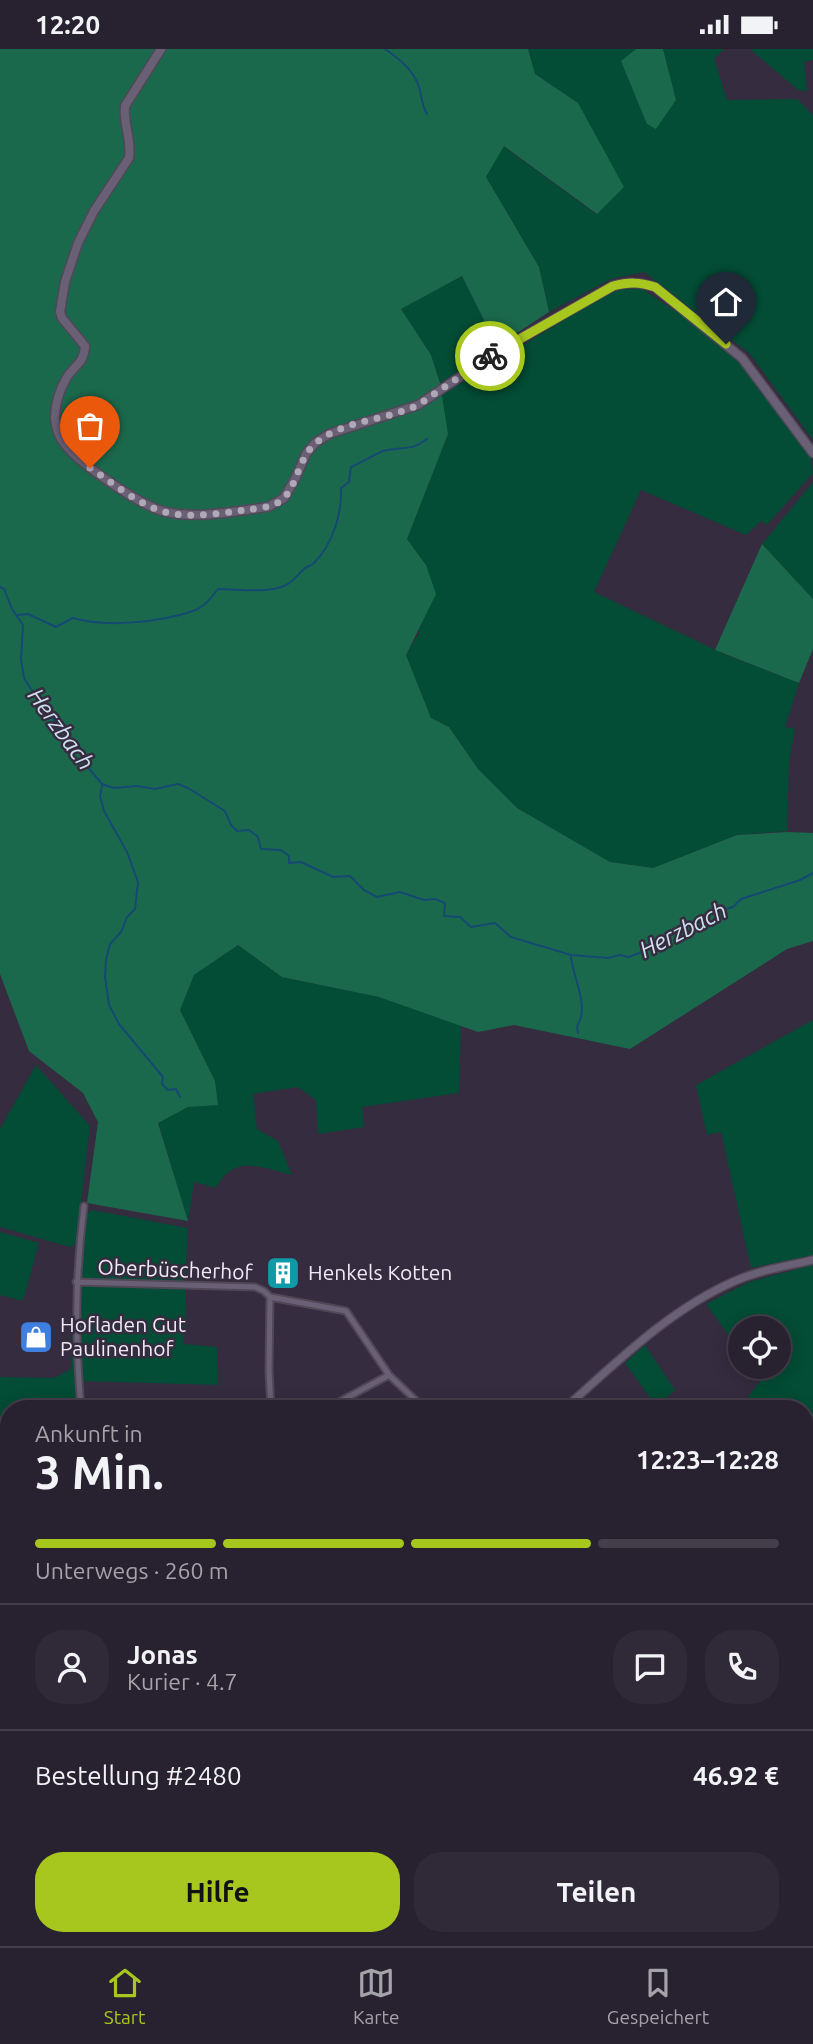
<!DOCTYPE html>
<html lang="de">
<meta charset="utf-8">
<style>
:root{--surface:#28212f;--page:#302937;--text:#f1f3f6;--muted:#a5a3aa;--line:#443e4b;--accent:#a8c71e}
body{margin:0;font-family:Ubuntu,sans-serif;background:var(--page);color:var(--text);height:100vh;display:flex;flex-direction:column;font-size:26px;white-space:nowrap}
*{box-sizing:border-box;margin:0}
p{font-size:23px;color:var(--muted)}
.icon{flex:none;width:38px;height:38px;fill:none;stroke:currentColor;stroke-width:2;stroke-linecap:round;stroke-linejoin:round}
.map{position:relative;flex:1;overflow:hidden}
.side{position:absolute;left:0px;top:1351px;width:814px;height:546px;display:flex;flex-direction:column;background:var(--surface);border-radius:28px 28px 0 0;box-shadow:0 4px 18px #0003,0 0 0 2px var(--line)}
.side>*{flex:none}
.buttons{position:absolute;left:728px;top:1267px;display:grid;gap:14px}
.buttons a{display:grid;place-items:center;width:63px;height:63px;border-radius:50%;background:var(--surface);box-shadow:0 4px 18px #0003,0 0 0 2px var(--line);font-size:35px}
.pin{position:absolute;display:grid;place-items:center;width:60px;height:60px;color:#fff;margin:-72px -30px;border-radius:50% 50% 50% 0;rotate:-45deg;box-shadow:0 0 7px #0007}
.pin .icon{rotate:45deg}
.courier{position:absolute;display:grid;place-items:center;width:70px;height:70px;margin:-35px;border:5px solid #a8c71e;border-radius:50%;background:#fff;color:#222;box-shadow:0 2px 9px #0007}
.head em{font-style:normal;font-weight:700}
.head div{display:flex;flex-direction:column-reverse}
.head{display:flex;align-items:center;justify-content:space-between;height:119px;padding:0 35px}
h1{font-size:46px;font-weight:700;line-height:52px}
.bar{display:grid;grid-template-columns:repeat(4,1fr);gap:10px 7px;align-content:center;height:84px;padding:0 35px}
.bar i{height:9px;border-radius:5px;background:var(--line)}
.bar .current{background:var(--accent)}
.bar p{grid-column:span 4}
.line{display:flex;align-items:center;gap:18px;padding:0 35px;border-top:2px solid var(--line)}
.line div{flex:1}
.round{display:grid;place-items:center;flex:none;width:74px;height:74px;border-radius:28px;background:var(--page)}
.cta{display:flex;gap:14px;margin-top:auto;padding:14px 35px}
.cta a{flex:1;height:80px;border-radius:28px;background:var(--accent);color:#111;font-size:28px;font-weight:700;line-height:80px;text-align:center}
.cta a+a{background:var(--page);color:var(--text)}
.status{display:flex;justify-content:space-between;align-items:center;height:49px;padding:0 35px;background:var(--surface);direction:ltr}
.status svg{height:19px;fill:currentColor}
.tabs{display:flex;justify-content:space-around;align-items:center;height:98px;border-top:2px solid var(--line);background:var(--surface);font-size:19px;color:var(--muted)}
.tabs a{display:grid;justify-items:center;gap:4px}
.tabs .current{color:var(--accent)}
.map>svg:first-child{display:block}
</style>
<div class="status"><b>12:20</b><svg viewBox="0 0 49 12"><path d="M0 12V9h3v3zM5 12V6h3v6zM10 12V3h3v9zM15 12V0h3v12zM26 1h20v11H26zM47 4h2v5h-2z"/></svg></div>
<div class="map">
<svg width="813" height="1897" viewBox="0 0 813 1897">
<rect width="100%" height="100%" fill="#352c3f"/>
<!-- green -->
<path fill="#034c35" d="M528 0H636L622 12 676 51 663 0H724L714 10 727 51 797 50 813 66V391L750 305 644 223 611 230 549 263 539 218 486 128 503 97 596 165 578 54 535 25Z
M750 0H813V11L804 13 807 42 798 41Z
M462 227 497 297 440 334 431 306 401 260Z
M641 239 693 274 741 315 811 409 813 424 767 476 761 472 746 486 641 441 594 543 724 605 799 634 785 678 795 680 789 713 787 782 737 786 653 819 610 813 517 759 478 720 449 678 431 669 406 606 419 584 426 516 407 490 448 385 440 347 593 253 617 241Z
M813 433V550L762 495Z
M238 896 282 928 379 948 461 976 459 1044 362 1058 364 1078 318 1085 316 1051 298 1038 253 1045 257 1080 278 1092 292 1126C260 1118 234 1105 216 1139L194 1133 188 1172 158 1073 188 1058 215 1032 180 961 194 926Z
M813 971V1206L751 1219 721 1083 707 1086 696 1036Z
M36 1016 90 1077 76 1195 70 1198 0 1178V1080Z
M92 1161 188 1179 185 1235 77 1232 86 1166Z
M0 1183 39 1194 23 1252 0 1246Z
M813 1216V1478L809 1475 805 1483V1360H739L761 1331 752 1318H779V1279H740V1302L706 1255 749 1233Z
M81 1236 185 1238 186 1267 183 1295 217 1298 218 1336 81 1332 79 1288Z
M72 1276 77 1360H9V1441L0 1442V1328L54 1329 71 1320Z
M645 1296 675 1341 656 1357 625 1314Z
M805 1723 813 1725V1796L805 1802Z
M805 1882 813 1886V1897H718L733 1888H786L788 1890 790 1888H805Z
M217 1888H315L219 1897Z"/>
<!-- forest -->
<path fill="#1b694d" d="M0 0H528L535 25 578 54 624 138 597 165 504 97 486 128 539 218 549 263 497 297 462 227 401 260 431 306 440 334 448 385 407 490 426 516 436 545 406 606 431 669 449 678 478 720 517 759 610 813 653 819 737 786 787 783 813 784V892L787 900 630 1000 514 976 478 983 379 948 282 928 238 896 194 926 180 961 215 1032 218 1056 188 1058 158 1074 188 1172 87 1154 98 1073 83 1044 29 1002 0 925Z
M636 0H663L676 51 656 80 647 75 621 12Z
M762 495 813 550V600L799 634 715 601Z
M813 1796V1871L807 1883 805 1882V1802Z
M610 1888H635L637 1896 654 1888H733L718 1897H613Z"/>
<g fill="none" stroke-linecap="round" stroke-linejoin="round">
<!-- stream -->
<path stroke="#144a72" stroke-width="2" d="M385 0C399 10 413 20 419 38 422 47 421 55 427 65
M0 538 4 540 12 560 23 576 21 610 24 629 36 648 45 654 58 680 67 682 69 695 80 698 86 716 102 735 114 739 137 737 155 740 178 735 188 739 225 762 231 776 237 782 249 781 258 788 261 800 281 801 289 807V814L301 813 333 828 350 827 364 841 377 848 400 843 424 851 435 850 445 854 444 867 460 868 471 878 495 874 511 888 571 906 608 909 620 906 629 908 657 897 665 890 708 865 733 858 741 850 800 831 813 824
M18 566 28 565 56 578 73 569C106 579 161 573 193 562 204 558 211 549 218 540 235 540 256 543 273 540 291 537 293 530 304 520 307 517 311 517 314 514 333 495 342 464 341 439L349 433 351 418C361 414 375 405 383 402 401 397 411 403 427 390
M102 737 100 747 104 762 127 803 138 833 135 860 127 868 121 883 110 895 106 911 105 928 109 956 119 975 163 1028 162 1035 168 1041 176 1040 180 1048
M571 908C573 928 590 959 577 977L578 984
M805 1815 808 1814 813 1808
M613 1888 615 1897
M679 1897 684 1888"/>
<!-- minor casing -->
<g stroke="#504757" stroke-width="9">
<path id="minor" d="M76 1233 255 1238 264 1242 270 1248 346 1262 389 1326 425 1360
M270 1248 269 1322 271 1360
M81 1360C75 1287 75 1229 84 1157
M326 1360 389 1326
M364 1888 365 1897"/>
</g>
<!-- tertiary casing -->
<g stroke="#504757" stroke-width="10">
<path id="tertiary" d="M564 1360C617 1313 670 1260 735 1232 760 1221 787 1217 813 1211
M0 1581 9 1580
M482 1888 483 1897"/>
</g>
<!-- secondary casing -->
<g stroke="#504757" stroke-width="11">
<path id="secondary" d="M161 0 125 57C123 75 132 91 129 109L94 162 78 194 65 233 60 263 62 269 85 297C84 314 76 315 67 328 60 340 55 355 55 369 56 379 58 387 64 394 78 414 142 458 166 463 199 470 235 462 268 458L284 449 296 428 306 405 315 394 329 385 418 356 500 301 613 237C629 233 639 233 655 238L742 309 813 404"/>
</g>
<!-- minor -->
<use href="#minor" stroke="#6a6075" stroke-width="5"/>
<!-- tertiary -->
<use href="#tertiary" stroke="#6a6075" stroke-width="7"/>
<!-- secondary -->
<use href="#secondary" stroke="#6a6075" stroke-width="8"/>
</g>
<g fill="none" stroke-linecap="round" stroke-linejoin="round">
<!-- done -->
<path stroke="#afa8b6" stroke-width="7" stroke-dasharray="0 12.6" d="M90 419C110 432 128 447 149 457 177 472 215 465 245 461 258 459 275 459 285 448 299 431 299 407 317 393 346 370 385 372 418 356L490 307"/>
<!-- route -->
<path stroke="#a8c71e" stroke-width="9" d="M490 307 613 237C629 233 639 233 655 238L726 295"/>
</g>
<!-- icons -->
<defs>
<g id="building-square" transform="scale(1.75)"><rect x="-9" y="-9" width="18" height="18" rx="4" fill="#0f9aa8" stroke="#352c3f"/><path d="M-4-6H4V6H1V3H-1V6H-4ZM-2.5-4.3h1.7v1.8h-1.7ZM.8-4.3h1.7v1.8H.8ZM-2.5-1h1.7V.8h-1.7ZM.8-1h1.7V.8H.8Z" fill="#fff"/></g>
<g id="shop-square" transform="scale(1.75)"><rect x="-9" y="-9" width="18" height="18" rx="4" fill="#3f7fe0" stroke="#352c3f"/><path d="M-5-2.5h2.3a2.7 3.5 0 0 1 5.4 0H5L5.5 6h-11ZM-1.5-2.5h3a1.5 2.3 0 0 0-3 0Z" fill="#fff"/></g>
</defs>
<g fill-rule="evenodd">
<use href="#building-square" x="283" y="1224"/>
<use href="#shop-square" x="36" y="1288"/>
</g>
<g text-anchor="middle" stroke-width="5" stroke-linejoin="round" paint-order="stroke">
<!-- street labels -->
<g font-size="21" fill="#f0eaf6" stroke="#352c3f">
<text transform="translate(175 1221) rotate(2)" y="7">Oberbüscherhof</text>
</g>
<!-- poi labels -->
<g font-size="21" fill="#f0eaf6" stroke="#352c3f" text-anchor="start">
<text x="308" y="1231">Henkels Kotten</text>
<text x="60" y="1283">Hofladen Gut<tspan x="60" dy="24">Paulinenhof</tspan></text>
</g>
<!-- water labels -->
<g font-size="23" font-style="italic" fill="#cfe0ef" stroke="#352c3f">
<text transform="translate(61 680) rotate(54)" y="8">Herzbach</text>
<text transform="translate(683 881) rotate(-27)" y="8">Herzbach</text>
</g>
</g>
</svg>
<div class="buttons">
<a><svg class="icon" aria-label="locate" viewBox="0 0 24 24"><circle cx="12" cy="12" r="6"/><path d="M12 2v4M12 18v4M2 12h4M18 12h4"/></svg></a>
</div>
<div class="pin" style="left:90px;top:419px;background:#ea580c"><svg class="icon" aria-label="bag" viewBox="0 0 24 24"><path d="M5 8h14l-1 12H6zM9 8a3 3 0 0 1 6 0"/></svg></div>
<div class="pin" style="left:726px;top:295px;background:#1f2937"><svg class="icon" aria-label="home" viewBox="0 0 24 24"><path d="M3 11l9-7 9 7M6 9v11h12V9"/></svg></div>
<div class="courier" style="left:490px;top:307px"><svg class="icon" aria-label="bike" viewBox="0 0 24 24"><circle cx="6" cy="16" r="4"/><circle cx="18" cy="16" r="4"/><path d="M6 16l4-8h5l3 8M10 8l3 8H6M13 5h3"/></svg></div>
<section class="side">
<div class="head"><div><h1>3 Min.</h1><p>Ankunft in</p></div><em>12:23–12:28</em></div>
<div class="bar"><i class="current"></i><i class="current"></i><i class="current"></i><i></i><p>Unterwegs · 260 m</p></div>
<div class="line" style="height:126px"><a class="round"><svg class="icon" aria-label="person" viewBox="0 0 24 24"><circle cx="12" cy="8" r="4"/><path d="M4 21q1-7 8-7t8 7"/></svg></a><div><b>Jonas</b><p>Kurier · 4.7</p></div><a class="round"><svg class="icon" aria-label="chat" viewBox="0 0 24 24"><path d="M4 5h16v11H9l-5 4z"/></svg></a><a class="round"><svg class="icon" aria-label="phone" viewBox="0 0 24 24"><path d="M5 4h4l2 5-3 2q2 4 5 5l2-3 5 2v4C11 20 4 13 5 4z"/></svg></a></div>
<div class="line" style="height:91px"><div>Bestellung #2480</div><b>46.92 €</b></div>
<div class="cta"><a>Hilfe</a><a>Teilen</a></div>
</section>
</div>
<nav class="tabs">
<a class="current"><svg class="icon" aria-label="home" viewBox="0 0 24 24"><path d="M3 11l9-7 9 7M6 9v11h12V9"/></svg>Start</a>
<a><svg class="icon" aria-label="map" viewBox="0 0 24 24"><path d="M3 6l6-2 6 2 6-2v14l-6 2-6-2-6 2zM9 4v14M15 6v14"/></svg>Karte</a>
<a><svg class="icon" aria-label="saved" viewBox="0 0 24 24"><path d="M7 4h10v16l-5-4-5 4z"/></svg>Gespeichert</a>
</nav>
